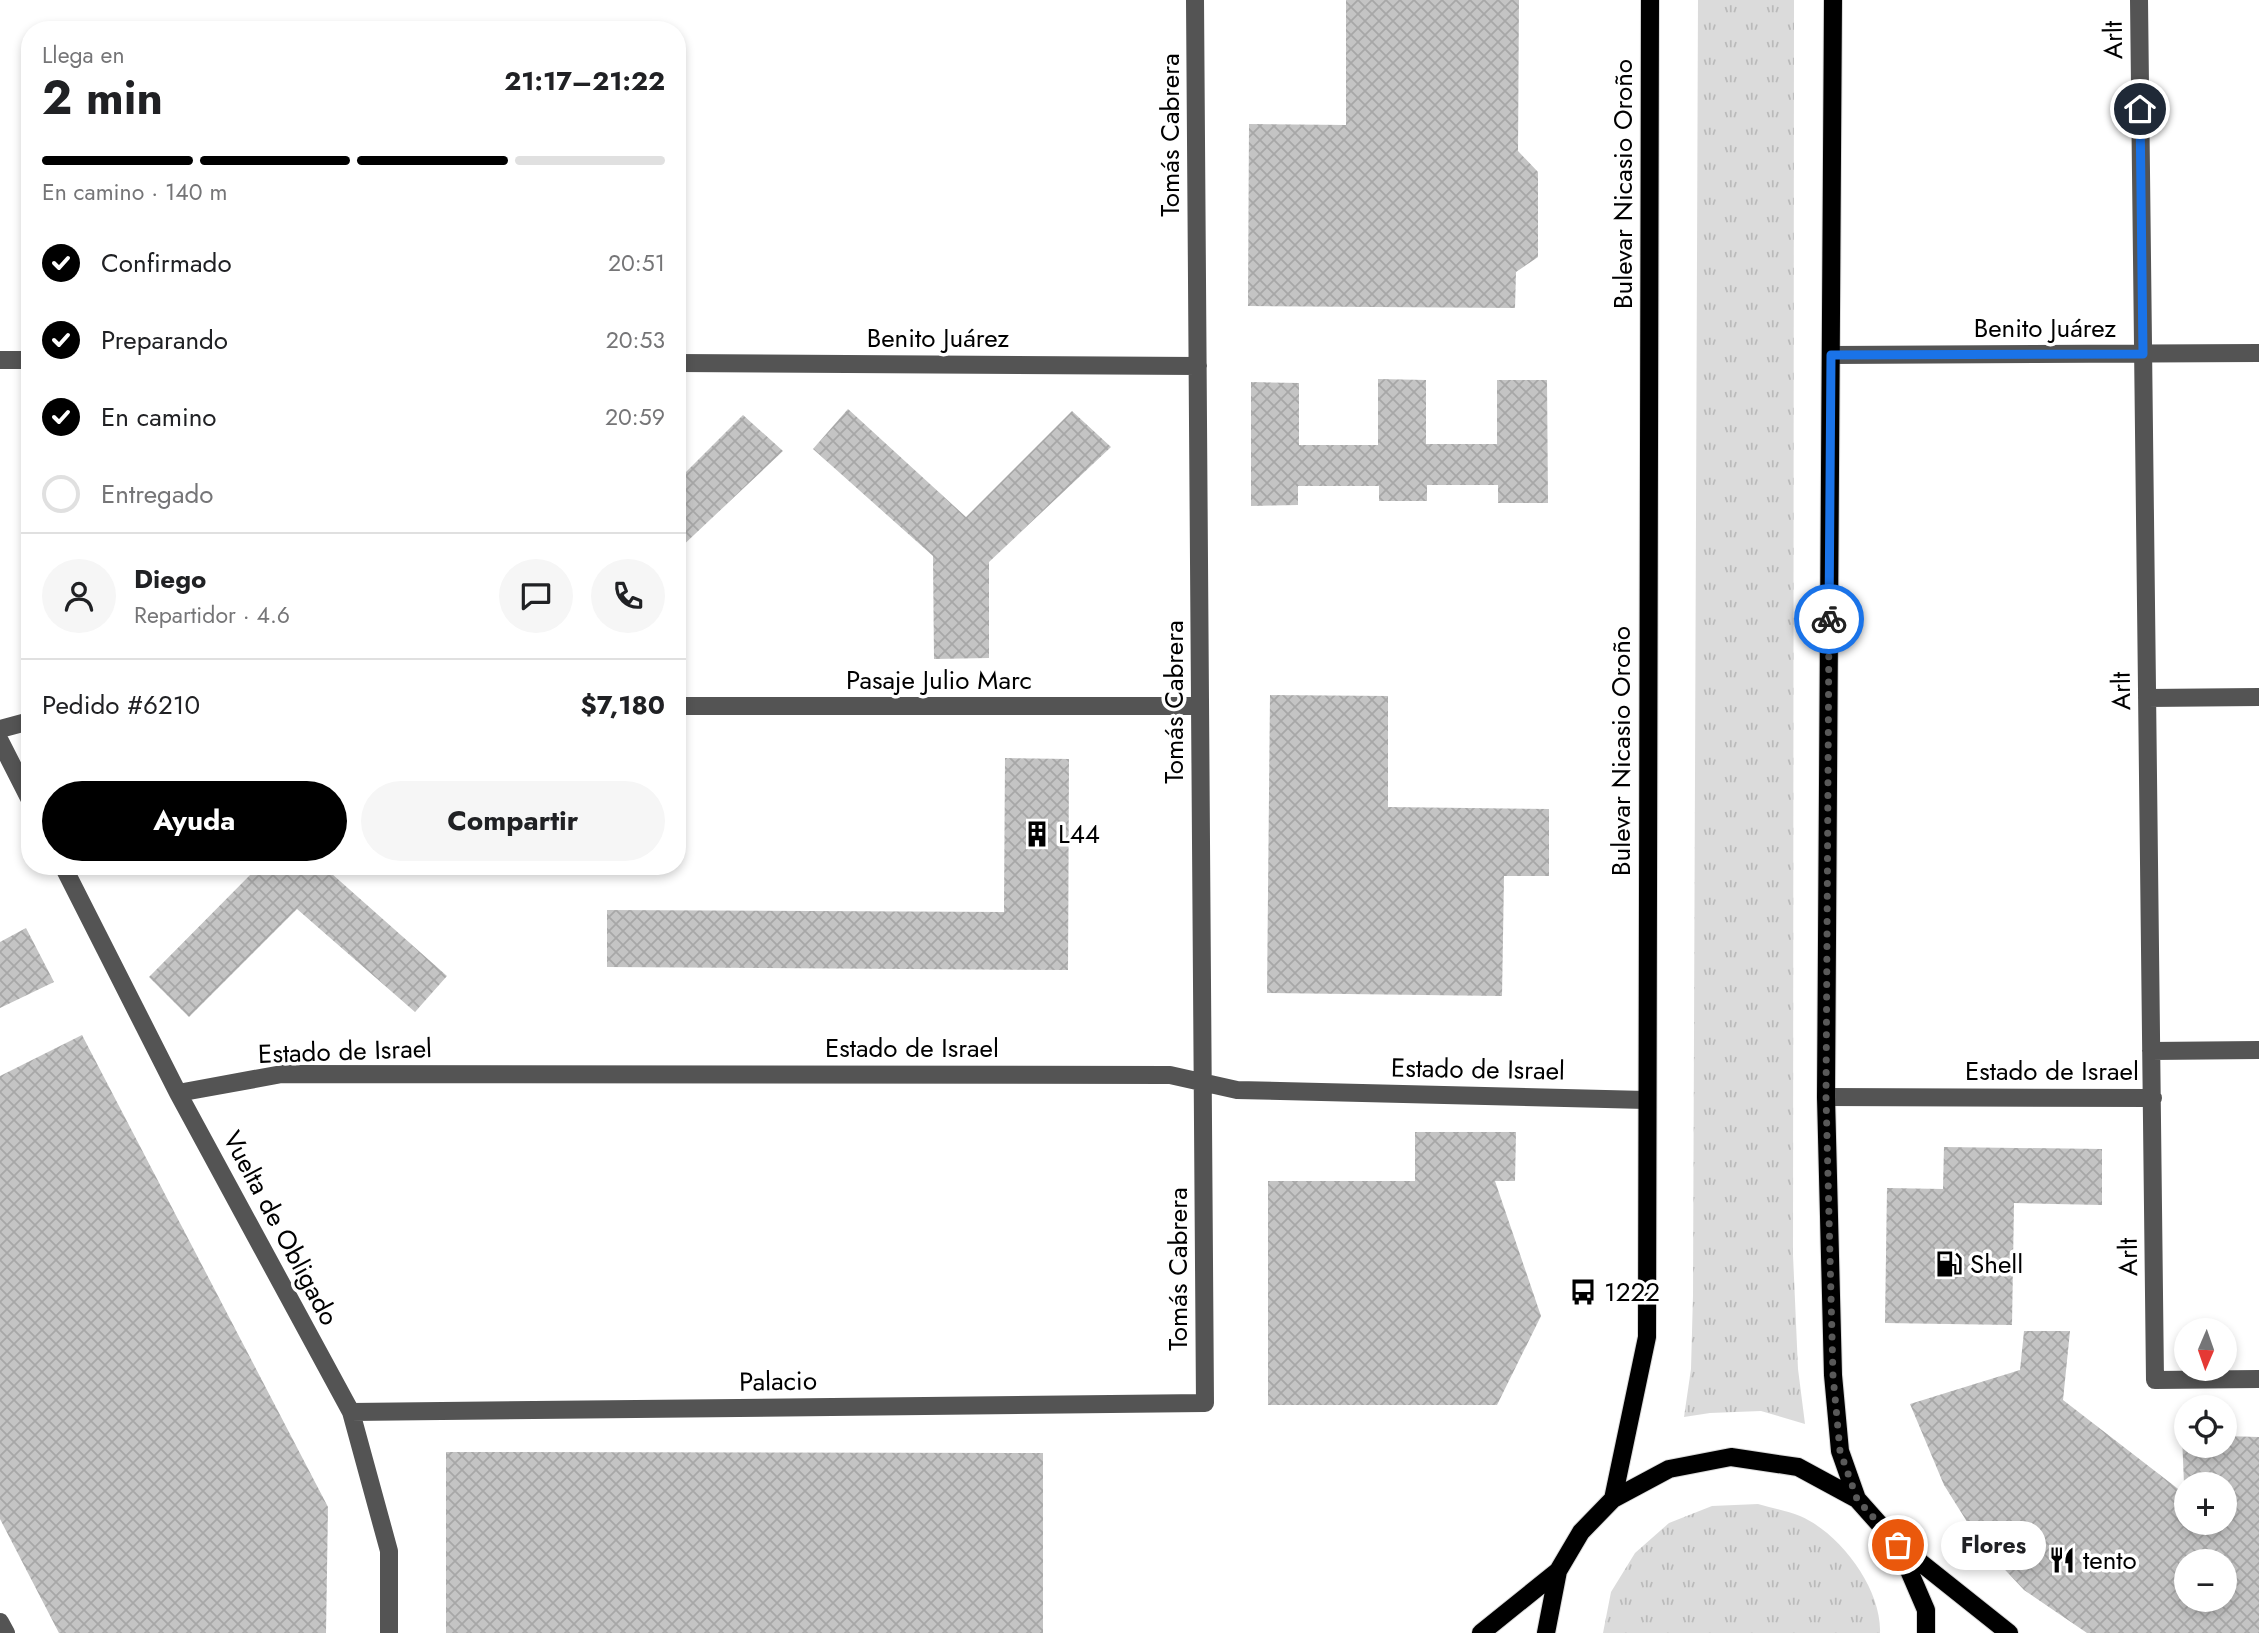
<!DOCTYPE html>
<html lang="es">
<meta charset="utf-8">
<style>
:root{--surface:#fff;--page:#f6f6f6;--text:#202124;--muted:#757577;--line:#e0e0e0;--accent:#000}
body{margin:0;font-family:Jost,sans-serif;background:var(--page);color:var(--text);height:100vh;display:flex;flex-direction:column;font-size:26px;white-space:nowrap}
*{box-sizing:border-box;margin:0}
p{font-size:23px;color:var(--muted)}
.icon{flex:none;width:38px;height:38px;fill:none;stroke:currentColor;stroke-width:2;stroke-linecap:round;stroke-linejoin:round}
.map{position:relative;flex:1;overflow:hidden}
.drawer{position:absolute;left:21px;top:21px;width:665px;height:854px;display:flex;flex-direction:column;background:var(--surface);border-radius:28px;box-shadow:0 4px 10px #0003}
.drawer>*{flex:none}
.needle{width:46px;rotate:182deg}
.fabs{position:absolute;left:2174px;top:1318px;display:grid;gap:14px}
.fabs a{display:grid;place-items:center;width:63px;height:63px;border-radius:50%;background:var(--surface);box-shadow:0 4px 10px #0003;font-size:35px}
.pin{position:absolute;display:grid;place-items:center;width:60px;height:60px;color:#fff;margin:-30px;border:4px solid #fff;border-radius:50%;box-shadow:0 2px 7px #0007}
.courier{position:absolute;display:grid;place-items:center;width:70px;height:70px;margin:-35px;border:5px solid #1a73e8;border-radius:50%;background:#fff;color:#222;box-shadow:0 2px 9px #0007}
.bubble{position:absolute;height:49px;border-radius:24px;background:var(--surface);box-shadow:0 4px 10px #0003;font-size:23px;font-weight:700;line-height:49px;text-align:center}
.headline em{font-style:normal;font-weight:700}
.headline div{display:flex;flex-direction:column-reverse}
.headline{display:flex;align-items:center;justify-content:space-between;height:119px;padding:0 21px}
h1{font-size:46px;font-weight:700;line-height:52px}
.bar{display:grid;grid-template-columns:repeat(4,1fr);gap:10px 7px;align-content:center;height:84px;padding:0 21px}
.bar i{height:9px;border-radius:5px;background:var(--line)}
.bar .active{background:var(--accent)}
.bar p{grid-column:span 4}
.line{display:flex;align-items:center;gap:18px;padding:0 21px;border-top:2px solid var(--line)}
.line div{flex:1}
.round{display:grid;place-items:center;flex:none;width:74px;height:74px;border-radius:37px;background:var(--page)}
ol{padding:0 21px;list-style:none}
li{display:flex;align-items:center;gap:21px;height:77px}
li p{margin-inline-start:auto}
li .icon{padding:7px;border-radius:50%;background:var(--accent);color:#fff;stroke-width:4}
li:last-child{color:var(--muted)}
li i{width:38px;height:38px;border:4px solid var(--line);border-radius:50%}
.action{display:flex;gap:14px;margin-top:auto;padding:14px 21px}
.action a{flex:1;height:80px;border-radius:42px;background:var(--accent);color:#fff;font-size:28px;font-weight:700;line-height:80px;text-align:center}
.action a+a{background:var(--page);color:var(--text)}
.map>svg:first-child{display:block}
</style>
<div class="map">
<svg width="2259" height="1633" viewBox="0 0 2259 1633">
<defs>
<pattern id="grass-tufts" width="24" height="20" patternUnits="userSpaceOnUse" patternTransform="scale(1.75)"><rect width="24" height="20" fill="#dbdbdb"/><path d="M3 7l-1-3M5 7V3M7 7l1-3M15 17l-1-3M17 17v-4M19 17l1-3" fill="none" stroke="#bababa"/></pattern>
<pattern id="building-cross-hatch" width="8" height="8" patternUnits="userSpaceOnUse" patternTransform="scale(1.75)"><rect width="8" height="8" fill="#c4c4c4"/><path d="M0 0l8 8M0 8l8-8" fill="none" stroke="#a7a7a7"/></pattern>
</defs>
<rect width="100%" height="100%" fill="#fff"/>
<!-- grass -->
<path fill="url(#grass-tufts)" d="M1698 0H1794L1793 1255 1798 1369 1805 1424 1761 1411 1710 1413 1684 1417 1691 1369 1693 1295Z
M1758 1504C1772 1508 1787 1511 1800 1516 1840 1533 1882 1589 1880 1633H1603L1611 1592 1635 1553 1669 1523 1712 1506Z"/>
<!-- building -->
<path fill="url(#building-cross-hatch)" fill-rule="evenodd" d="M1346 0H1519L1518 151 1538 172V257L1516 272 1515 308 1248 306 1249 124 1346 125Z
M1378 379 1426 380V444H1497V380H1547L1548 503H1498V485H1427V501H1379V486H1298V505L1251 506V382L1299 383V445H1378Z
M848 409 966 517 1072 411 1111 447 989 562V658L934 659 933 556 813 449Z
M743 415 783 451 677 551V481Z
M1270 695 1388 696V807L1549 809V876H1504L1502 996 1267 993Z
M1005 758 1069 759 1068 970 607 967V910L1004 912Z
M255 866H323L447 976 415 1012 297 909 189 1017 149 977 255 870Z
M26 928 54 982 0 1008V942Z
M82 1035 328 1507 326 1633H59L0 1519V1076Z
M1415 1132H1516L1515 1181H1495L1541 1316 1497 1405H1268V1181H1415Z
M1944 1147 2102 1149V1205L2014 1203 2012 1325 1885 1323 1887 1188 1943 1189Z
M2024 1331H2070L2063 1400 2186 1495V1522H2224V1484H2184L2182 1435H2186V1446H2224V1436L2259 1437V1633H2087L2024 1590 1981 1544 1944 1485 1910 1404 2020 1370ZM2186 1561H2224V1600H2186Z
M446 1452 1043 1453V1633H446Z"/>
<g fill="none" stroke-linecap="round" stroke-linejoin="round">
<!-- major casing -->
<g stroke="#dbdbdb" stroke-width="20">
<path id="major" d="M1833 0 1826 1097 1833 1375 1840 1451 1857 1499
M1613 1499 1647 1337 1650 0
M1901 1547 2009 1633
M1481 1633 1558 1571
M1546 1633 1558 1571 1581 1532 1613 1499 1669 1469 1731 1457 1798 1467 1857 1499 1898 1545 1926 1610V1633"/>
</g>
<!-- minor -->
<path stroke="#545454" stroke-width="18" d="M2139 0 2155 1380 2259 1379
M1831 355 2259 353
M0 360H30
M677 363 1198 366
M2147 698 2259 697
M677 706H1200
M0 729 30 721
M0 741 30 800
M63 866 178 1093 351 1412 389 1551V1633
M2151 1051 2259 1050
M178 1093 282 1074 1170 1075 1237 1090 1646 1100
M1826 1097 2153 1098
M351 1412 1205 1403 1195 0
M0 1622 6 1633"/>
<!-- major -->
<use href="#major" stroke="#000" stroke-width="18"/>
</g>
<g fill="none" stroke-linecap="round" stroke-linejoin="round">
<!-- done -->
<path stroke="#595959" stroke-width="7" stroke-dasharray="0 12.6" d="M1829 619 1826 1097 1833 1375 1840 1451 1857 1499 1898 1545"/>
<!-- route -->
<path stroke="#1a73e8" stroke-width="9" d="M1829 619 1831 355 2143 354 2140 109"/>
</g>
<!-- icons -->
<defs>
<g id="building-bare" transform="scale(2.1)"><path d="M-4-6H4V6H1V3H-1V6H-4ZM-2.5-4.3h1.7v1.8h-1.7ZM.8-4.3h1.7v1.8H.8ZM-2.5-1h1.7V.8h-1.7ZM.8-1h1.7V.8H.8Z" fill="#000" stroke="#fff" stroke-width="2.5" paint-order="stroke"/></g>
<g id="fuel-bare" transform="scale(2.1)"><path d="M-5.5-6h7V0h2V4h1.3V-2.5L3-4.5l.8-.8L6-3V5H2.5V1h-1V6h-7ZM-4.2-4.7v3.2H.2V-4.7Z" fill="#000" stroke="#fff" stroke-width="2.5" paint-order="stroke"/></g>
<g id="bus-bare" transform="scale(2.1)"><path d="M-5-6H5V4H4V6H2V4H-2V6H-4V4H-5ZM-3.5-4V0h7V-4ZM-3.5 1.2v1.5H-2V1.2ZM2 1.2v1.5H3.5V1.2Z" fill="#000" stroke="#fff" stroke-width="2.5" paint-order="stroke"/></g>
<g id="restaurant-bare" transform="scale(2.1)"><path d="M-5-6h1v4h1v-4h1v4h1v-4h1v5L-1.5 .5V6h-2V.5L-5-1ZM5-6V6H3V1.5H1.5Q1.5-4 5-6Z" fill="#000" stroke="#fff" stroke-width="2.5" paint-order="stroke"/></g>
</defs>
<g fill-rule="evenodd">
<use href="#building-bare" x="1037" y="834"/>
<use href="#fuel-bare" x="1949" y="1264"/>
<use href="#bus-bare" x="1583" y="1292"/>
<use href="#restaurant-bare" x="2062" y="1560"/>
</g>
<g text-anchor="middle" stroke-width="7" stroke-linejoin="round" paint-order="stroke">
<!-- street labels -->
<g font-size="26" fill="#000" stroke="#fff">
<text transform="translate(2113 40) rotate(-91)" y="9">Arlt</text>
<text transform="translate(1170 135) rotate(-90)" y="9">Tomás Cabrera</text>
<text transform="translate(1623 184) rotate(-90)" y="9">Bulevar Nicasio Oroño</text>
<text x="2045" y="337">Benito Juárez</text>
<text x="938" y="347">Benito Juárez</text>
<text x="939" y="689">Pasaje Julio Marc</text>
<text transform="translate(2121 691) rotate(-91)" y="9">Arlt</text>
<text transform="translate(1174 702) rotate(-90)" y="9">Tomás Cabrera</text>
<text transform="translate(1621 751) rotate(-90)" y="9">Bulevar Nicasio Oroño</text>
<text x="912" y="1057">Estado de Israel</text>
<text transform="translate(345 1051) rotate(-2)" y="9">Estado de Israel</text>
<text transform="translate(1478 1069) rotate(1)" y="9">Estado de Israel</text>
<text x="2052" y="1080">Estado de Israel</text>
<text transform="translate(281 1228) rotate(62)" y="9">Vuelta de Obligado</text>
<text transform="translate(2128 1257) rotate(-91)" y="9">Arlt</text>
<text transform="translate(1178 1269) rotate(-90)" y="9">Tomás Cabrera</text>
<text transform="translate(778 1381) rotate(-1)" y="9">Palacio</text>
</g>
<!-- poi labels -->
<g font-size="26" fill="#000" stroke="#fff" text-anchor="start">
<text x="1058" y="843">L44</text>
<text x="1970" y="1273">Shell</text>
<text x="1604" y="1301">1222</text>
<text x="2083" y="1569">tento</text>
</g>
</g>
</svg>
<div class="fabs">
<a><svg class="needle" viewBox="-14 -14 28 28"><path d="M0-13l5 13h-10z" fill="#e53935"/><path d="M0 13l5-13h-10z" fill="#757577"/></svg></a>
<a><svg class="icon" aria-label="locate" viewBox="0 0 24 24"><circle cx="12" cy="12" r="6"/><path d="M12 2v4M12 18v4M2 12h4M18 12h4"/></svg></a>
<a>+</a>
<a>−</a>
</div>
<div class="pin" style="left:1898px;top:1545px;background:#ea580c"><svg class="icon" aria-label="bag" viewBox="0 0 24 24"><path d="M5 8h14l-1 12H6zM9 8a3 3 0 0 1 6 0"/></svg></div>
<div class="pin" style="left:2140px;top:109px;background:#1f2937"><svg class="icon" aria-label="home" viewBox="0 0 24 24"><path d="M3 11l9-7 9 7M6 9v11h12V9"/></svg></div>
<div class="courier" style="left:1829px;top:619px"><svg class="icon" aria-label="bike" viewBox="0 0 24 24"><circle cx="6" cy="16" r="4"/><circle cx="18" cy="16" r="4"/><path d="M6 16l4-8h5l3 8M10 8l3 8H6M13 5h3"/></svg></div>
<div class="bubble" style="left:1941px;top:1521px;width:105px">Flores</div>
<section class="drawer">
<div class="headline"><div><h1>2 min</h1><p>Llega en</p></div><em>21:17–21:22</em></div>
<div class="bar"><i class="active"></i><i class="active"></i><i class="active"></i><i></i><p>En camino · 140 m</p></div>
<ol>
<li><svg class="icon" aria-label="check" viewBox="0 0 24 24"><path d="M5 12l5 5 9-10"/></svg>Confirmado<p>20:51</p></li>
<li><svg class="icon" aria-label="check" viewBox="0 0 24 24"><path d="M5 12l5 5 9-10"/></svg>Preparando<p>20:53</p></li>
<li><svg class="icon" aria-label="check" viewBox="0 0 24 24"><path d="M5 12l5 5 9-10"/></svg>En camino<p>20:59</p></li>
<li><i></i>Entregado</li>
</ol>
<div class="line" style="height:126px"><a class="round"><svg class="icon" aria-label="person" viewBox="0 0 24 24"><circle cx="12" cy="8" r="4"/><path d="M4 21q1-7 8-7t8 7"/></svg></a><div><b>Diego</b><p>Repartidor · 4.6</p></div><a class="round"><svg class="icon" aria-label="chat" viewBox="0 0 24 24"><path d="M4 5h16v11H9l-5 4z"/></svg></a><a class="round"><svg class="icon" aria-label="phone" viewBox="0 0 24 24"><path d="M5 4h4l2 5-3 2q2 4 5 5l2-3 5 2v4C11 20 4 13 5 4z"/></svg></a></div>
<div class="line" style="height:91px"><div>Pedido #6210</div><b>$7,180</b></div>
<div class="action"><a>Ayuda</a><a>Compartir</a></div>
</section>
</div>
